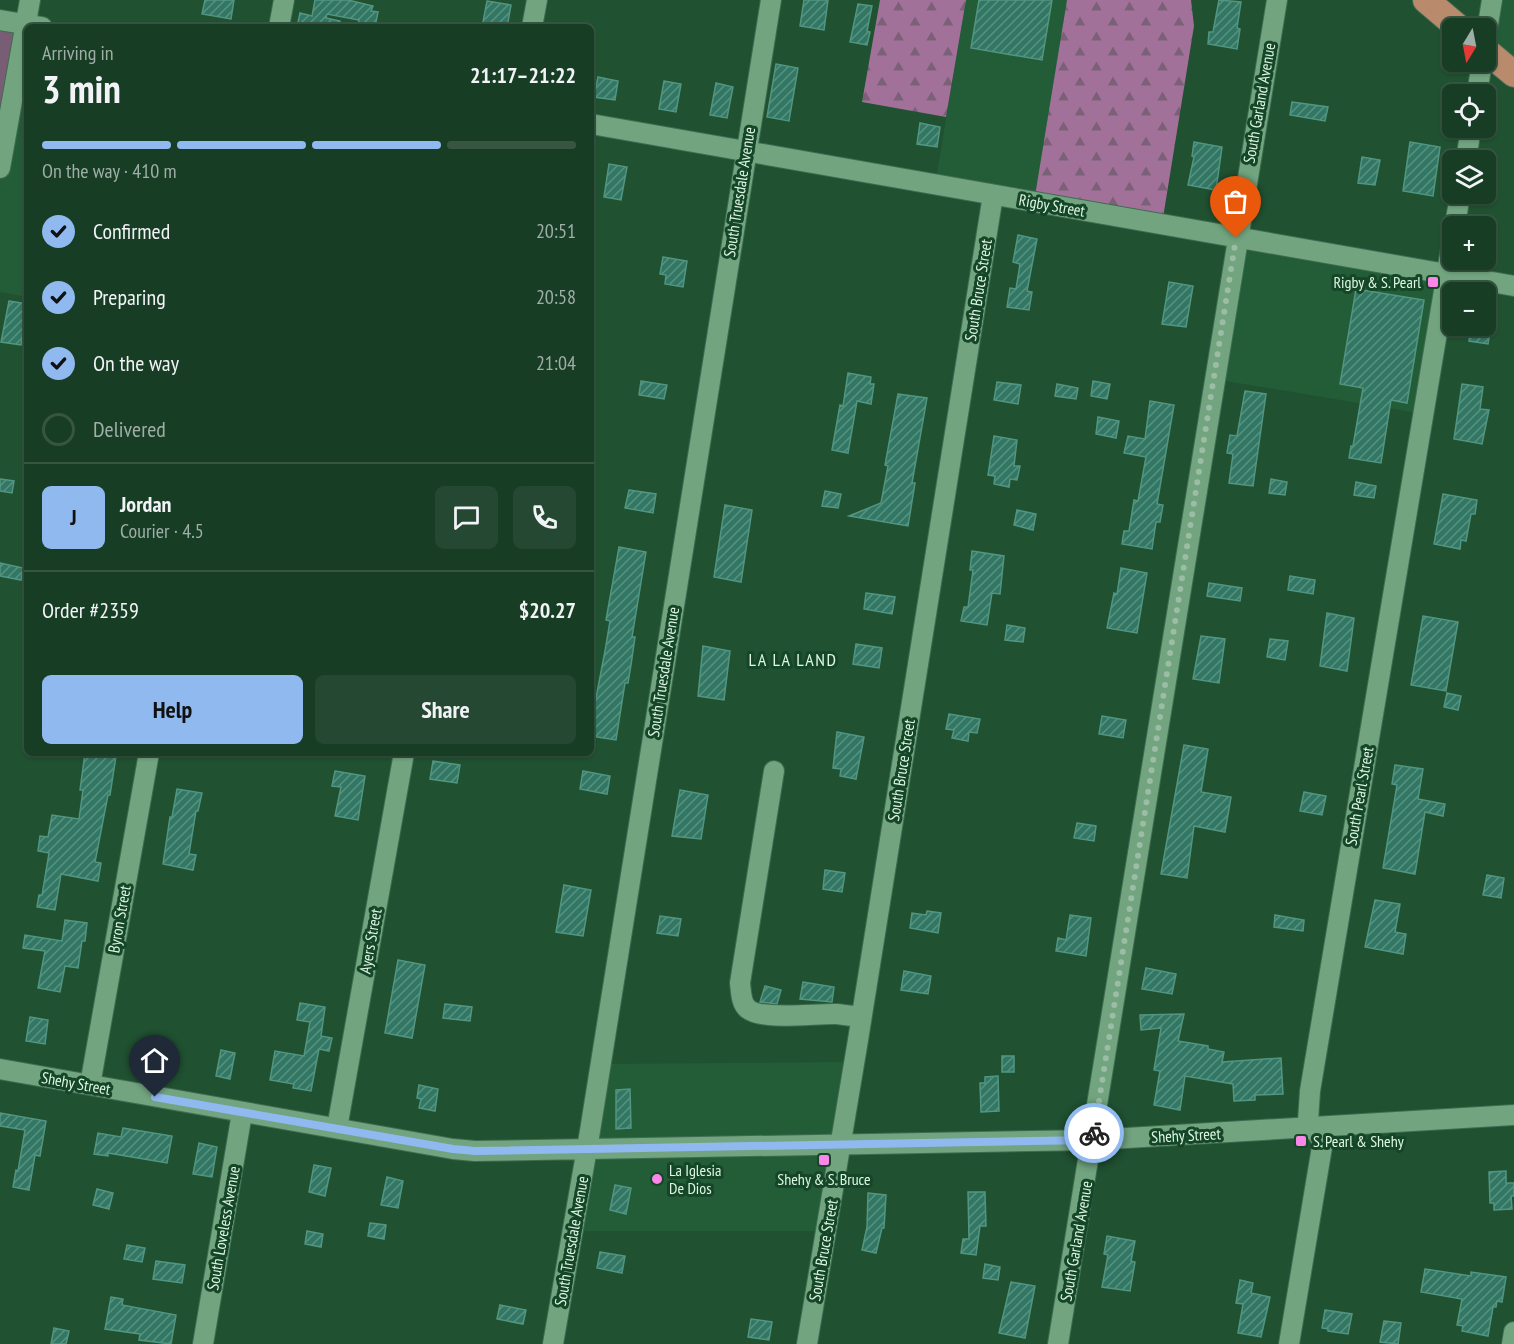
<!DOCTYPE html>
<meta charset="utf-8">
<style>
:root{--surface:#183d25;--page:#254832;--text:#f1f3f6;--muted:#9faea7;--line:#365642;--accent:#90b9f0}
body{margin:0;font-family:"PT Sans Narrow",sans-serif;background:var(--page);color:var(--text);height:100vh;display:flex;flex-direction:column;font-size:22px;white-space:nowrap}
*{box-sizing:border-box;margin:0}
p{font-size:20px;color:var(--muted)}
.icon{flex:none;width:33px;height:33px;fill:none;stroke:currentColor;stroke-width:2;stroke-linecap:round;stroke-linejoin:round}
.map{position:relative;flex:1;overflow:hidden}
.panel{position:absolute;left:24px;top:24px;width:570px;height:732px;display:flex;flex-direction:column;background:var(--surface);border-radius:9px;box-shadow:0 2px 4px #0004,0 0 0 2px var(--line)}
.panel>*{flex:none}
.needle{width:39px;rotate:190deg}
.buttons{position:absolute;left:1442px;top:18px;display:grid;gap:12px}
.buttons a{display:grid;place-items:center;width:54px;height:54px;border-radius:9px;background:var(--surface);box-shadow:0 2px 4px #0004,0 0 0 2px var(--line);font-size:30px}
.pin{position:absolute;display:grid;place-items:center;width:51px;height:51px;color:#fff;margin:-62px -26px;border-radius:50% 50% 50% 0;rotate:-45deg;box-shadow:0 0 6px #0007}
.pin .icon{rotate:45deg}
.courier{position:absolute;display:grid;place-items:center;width:60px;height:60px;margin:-30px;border:4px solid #90b9f0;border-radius:50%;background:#fff;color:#222;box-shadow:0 2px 8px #0007}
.overview em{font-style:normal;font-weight:800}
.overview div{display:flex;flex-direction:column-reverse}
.overview{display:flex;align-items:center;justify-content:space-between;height:102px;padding:0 18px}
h1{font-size:39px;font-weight:800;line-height:45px}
.bar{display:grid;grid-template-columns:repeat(4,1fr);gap:9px 6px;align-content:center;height:72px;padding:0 18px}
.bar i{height:8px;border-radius:4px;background:var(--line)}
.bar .on{background:var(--accent)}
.bar p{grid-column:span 4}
.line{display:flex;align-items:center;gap:15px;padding:0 18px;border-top:2px solid var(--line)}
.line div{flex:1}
.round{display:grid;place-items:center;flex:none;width:63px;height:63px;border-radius:9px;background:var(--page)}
ol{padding:0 18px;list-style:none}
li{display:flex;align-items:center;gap:18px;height:66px}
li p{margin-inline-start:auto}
li .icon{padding:6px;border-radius:50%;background:var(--accent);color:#111;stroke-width:4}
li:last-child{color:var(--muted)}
li i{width:33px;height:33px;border:3px solid var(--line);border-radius:50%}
.cta{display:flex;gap:12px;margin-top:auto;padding:12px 18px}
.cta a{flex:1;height:69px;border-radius:9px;background:var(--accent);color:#111;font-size:24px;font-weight:800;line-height:69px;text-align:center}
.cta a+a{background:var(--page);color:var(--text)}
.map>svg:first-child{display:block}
</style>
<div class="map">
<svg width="1514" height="1344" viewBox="0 0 1514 1344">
<defs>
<pattern id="forest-firs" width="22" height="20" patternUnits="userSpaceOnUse" patternTransform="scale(1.5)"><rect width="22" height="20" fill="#a17199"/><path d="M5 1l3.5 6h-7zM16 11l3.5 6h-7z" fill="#7b6177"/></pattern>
<pattern id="building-hatch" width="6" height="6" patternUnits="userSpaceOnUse" patternTransform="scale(1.5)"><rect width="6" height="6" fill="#327764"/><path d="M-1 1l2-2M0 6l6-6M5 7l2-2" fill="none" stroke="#599281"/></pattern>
</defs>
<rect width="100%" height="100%" fill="#205131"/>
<!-- built -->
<path fill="#235d38" d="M966 0H1067L1034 202 935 185Z
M1492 0H1514V74L1485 43Z
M27 27V297L0 292V168Z
M1237 238 1447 275 1424 414 1214 379Z
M855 1062 826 1231H572L600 1064Z"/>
<!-- green -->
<path fill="#795d74" d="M0 20 26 24 0 143Z"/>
<!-- forest -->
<path fill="url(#forest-firs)" d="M880 0H966L946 117 862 102Z
M1067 0H1191L1194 26 1162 224 1034 202Z"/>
<!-- building -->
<path fill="url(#building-hatch)" stroke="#529682" stroke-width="1.5" d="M205 0H234L231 19 202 14Z
M315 0H348L373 6 371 11 378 12 375 27H358L359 20 327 14 326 18 340 21 339 27H297L300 13 312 16Z
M804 0H828L824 30 800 26Z
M979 0H1052L1042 60 971 48Z
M1219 0 1241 2 1237 28 1240 29 1237 49 1208 44 1209 32H1213Z
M487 1 511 5 507 27H482Z
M858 4 872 6 867 31 870 32 867 45 850 42Z
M776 64 798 68 789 121 767 117Z
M598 77 618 81 615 100 594 97Z
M664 81 681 84 676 112 659 109Z
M716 83 733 87 727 118 710 115Z
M1292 102 1328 107 1325 121 1290 115Z
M920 123 940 127 937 147 917 144Z
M1194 142 1222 147 1216 190 1188 185 1194 157 1192 156Z
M1410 142 1440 147 1433 196 1403 191Z
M1362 157 1380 160 1375 185 1358 183Z
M609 164 627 167 621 200 604 197Z
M1018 235 1037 239 1027 291 1032 292 1029 310 1007 307 1010 288 1016 289 1020 264 1013 262Z
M663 257 687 261 683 287 665 284 666 275 660 274Z
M1169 282 1193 286 1186 327 1162 324Z
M1356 289 1424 300 1407 403 1391 400 1381 463 1349 458 1351 446H1353L1363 388 1340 384Z
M9 301 27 304V319L25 318 21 345 1 342Z
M1471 326H1491L1488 344 1469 341Z
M848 373 871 377 870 384H874L871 404 857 401 848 453 832 450 840 405 843 406Z
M641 381 667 385 664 399 639 395Z
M1093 381 1110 384 1107 399 1091 396Z
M997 382 1021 385 1018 404 994 400Z
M1057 384 1078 388 1076 399 1055 396Z
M1462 384 1483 387 1480 409 1489 410 1482 444 1454 439Z
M1245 391 1266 394 1253 486 1229 483 1233 454 1227 453 1230 435 1237 436Z
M898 394 927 398 912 483H915L908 526 849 516 881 503 888 466 885 465Z
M1150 401 1174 405 1157 504 1163 505 1160 522H1156L1152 549 1122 544 1124 531H1129L1134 500 1138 501 1146 457 1124 453 1128 436 1145 439Z
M1098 417 1119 421 1116 438 1096 434Z
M994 436 1017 440 1014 466H1020L1017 480 1010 479 1009 487 994 484 995 476 988 475Z
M0 479 14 481 12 493 0 491Z
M1271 479 1287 482 1285 495 1269 493Z
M1356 482 1376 486 1374 498 1354 495Z
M629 490 656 494 653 513 625 508Z
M825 491 841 494 838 508 822 506Z
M1443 494 1477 500 1475 514H1471L1466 541 1461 540 1460 549 1434 544Z
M725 505 752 510 741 582 714 577Z
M1017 510 1036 514 1033 530 1014 525Z
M619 547 646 552 632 637H635L631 665 628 683H625L616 740 591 736V724L605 651 610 621 606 620Z
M972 551 1004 556 1000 594 992 593 987 625 961 621 964 607H968L973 570H970Z
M0 563 23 568 21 580 0 576Z
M1121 568 1147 573 1137 633 1107 628 1114 593 1117 594Z
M1290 576 1315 580 1313 594 1288 590Z
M1209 583 1242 588 1240 601 1207 596Z
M866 593 895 597 892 614 864 609Z
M1327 613 1354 618 1347 671 1320 666Z
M1423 616 1458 622 1446 691 1411 685Z
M1007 625 1025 628 1023 642 1005 640Z
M1201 636 1225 639 1219 683 1193 679Z
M1270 639 1288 641 1285 660 1267 657Z
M856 644 882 648 879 668 853 664Z
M703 646 730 651 724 700 698 696Z
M1447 693 1461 696 1458 710 1444 707Z
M949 714 980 719 977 733 969 732 968 741 952 738 954 730 946 729Z
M1102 716 1126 720 1123 738 1099 734Z
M837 732 864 737 856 779 840 776 841 769 833 768Z
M1184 745 1208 749 1201 792 1231 797 1225 832 1194 826 1187 878 1161 874Z
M85 753 116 756 110 795H108L95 862 101 863 98 881 61 874 55 910 37 907 39 895H42L49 853 38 851 40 836 48 837 52 815 79 819 83 790H80Z
M433 761 460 765 457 783 430 779Z
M1395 765 1423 769 1418 799 1445 804 1443 816 1425 812 1415 874 1383 868 1397 785 1392 784Z
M335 771 365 776 358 820 335 816 341 787 332 786Z
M583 771 610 776 607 794 580 789Z
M177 789 202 793 198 811H196L189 854 196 855 193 870 163 864 170 817H172Z
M680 790 708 795 701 839 672 836Z
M1304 792 1326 796 1322 815 1300 811Z
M1077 823 1096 826 1094 841 1074 838Z
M825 870 845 873 842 892 823 889Z
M1487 875 1504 878 1501 898 1483 895Z
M564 885 591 890 583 936 556 932Z
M1375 900 1400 904 1395 932 1406 934 1403 954 1365 947Z
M927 911 941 913 938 933 910 928 912 913 926 915Z
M1070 915 1091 918 1086 956 1056 951 1058 938 1066 940Z
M1275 915 1304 920 1303 931 1274 927Z
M660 916 681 919 678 936 657 933Z
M65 920 87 923 85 941H82L78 968 65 966 60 992 38 988 45 951 23 948 25 935 62 941Z
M398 960 425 965 412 1038 385 1033Z
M1146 968 1176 974 1172 994 1142 989Z
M904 971 931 976 928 994 901 990Z
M803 982 834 987 832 1002 800 999Z
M765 986 781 990 777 1004 760 1002Z
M300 1003 325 1007 321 1036 332 1038 329 1051 319 1049 311 1091 293 1088 294 1084 270 1080 275 1051 304 1056 310 1022 297 1020Z
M445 1004 472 1007 470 1021 443 1018Z
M1184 1014 1178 1041 1208 1046V1049L1224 1052 1222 1062 1281 1058 1283 1094 1255 1095V1100L1234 1101 1233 1084 1185 1076 1180 1110 1154 1105 1160 1071 1154 1070 1161 1028 1141 1030 1140 1015Z
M30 1017 48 1020 45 1044 26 1041Z
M221 1050 235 1053 230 1079 216 1076Z
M1002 1056H1014V1072H1002Z
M998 1076 999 1111 981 1112 980 1083H985V1077Z
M419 1085 438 1089 435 1111 419 1108 421 1099 417 1098Z
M630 1089 631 1128 616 1129V1090Z
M0 1113 46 1121 40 1156 35 1155 29 1190 13 1187 16 1170 18 1171 25 1130 0 1126Z
M123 1128 172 1136 167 1163 108 1153V1156L94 1154 98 1133 121 1137Z
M199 1143 217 1147 212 1177 193 1174Z
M314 1165 331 1168 325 1196 309 1192Z
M1506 1171V1183H1514V1196H1511L1512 1209 1494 1210V1203H1490L1489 1172Z
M387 1177 403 1181 398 1208 381 1205Z
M615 1185 631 1188 626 1214 610 1210Z
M97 1189 113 1193 109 1209 93 1205Z
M968 1192H985L986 1226H980L976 1255 961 1253 963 1239H969Z
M868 1193 886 1195 884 1228H882L876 1253 862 1250 867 1227Z
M370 1223 386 1225 384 1239 368 1236Z
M307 1231 323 1234 321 1247 305 1244Z
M1107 1236 1135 1241 1131 1261 1135 1262 1130 1291 1102 1287 1108 1255 1104 1254Z
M127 1245 145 1248 142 1262 124 1259Z
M600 1252 625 1256 622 1273 597 1268Z
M156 1261 185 1265 182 1283 153 1279Z
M985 1264 1000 1267 998 1280 983 1278Z
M1425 1269 1471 1276V1272L1506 1277 1502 1302 1497 1301 1496 1307H1493L1488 1336 1462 1331 1463 1326 1457 1325 1462 1299 1421 1292Z
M1240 1280 1253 1283 1251 1293 1270 1297 1261 1337 1238 1333 1243 1304 1236 1303Z
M1011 1282 1035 1286 1025 1338 999 1333Z
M111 1297 123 1299 122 1305 176 1315 171 1344 139 1340 140 1334 105 1329Z
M500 1305 526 1310 523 1324 497 1319Z
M1325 1310 1352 1314 1348 1334 1328 1331V1329L1322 1328Z
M751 1319 772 1322 769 1340 748 1337Z
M1384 1321 1401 1323 1398 1344 1380 1342Z
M54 1328 69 1331 66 1344H51Z"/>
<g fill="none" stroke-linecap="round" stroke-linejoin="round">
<!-- minor casing -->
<g stroke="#3e6c51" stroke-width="22">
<path id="minor" d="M0 20 42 27
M279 27 284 0
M532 27 537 0
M1485 43 1492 0
M1477 94 1482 62
M591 124 1514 286
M1466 160 1471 128
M0 168 30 0
M1455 226 1460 194
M774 771 740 983C741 991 741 1004 748 1009 762 1021 817 1013 837 1014 845 1015 853 1016 860 1017
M0 1069 453 1149 475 1151 1093 1140 1514 1115
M90 1085 149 753
M337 1128 404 753
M203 1344 242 1113
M553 1344 590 1131 771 0
M807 1344 858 1040 993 195
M1058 1344C1134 897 1201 447 1277 0
M1289 1344 1322 1147V1140L1308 1121 1310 1091 1452 243
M1512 1344 1514 1332"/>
</g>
<!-- major casing -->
<g stroke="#3e6c51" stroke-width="28">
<path id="major" d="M1426 0 1459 28
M1485 50 1514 74"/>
</g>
<!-- minor -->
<use href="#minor" stroke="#71a47f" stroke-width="20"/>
<!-- major -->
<use href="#major" stroke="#ba8a6c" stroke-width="26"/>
</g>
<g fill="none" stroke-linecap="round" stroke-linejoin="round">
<!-- done -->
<path stroke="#9bbda5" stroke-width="6" stroke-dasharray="0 10.8" d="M1094 1133 1236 238"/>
<!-- route -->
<path stroke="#90b9f0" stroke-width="8" d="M155 1097 453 1149 475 1151 1093 1140 1094 1133"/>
</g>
<!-- markers -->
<g fill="#f987e8" stroke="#144627" stroke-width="2">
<rect x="1427" y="276" width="12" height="12" rx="3"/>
<rect x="1295" y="1135" width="12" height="12" rx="3"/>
<rect x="818" y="1154" width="12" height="12" rx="3"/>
<circle cx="657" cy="1179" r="6"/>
</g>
<g text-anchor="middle" stroke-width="6" stroke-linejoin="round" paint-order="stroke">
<!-- street labels -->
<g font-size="16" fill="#ddf7e3" stroke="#144627">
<text transform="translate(1259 103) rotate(-80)" y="6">South Garland Avenue</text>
<text transform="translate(739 192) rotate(-81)" y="6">South Truesdale Avenue</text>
<text transform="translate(1052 205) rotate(10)" y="6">Rigby Street</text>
<text transform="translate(978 290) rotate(-81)" y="6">South Bruce Street</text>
<text transform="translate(663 672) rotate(-81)" y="6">South Truesdale Avenue</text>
<text transform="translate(901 770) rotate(-81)" y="6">South Bruce Street</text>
<text transform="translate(1359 796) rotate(-80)" y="6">South Pearl Street</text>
<text transform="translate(119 919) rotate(-80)" y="6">Byron Street</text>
<text transform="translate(370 941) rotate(-80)" y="6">Ayers Street</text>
<text transform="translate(76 1083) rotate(10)" y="6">Shehy Street</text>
<text transform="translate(1186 1135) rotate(-3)" y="6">Shehy Street</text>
<text transform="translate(223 1228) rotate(-80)" y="6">South Loveless Avenue</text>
<text transform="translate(571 1241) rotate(-80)" y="6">South Truesdale Avenue</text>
<text transform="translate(1076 1241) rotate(-80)" y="6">South Garland Avenue</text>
<text transform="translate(823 1250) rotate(-80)" y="6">South Bruce Street</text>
</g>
<!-- poi labels -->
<g font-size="16" fill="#ddf7e3" stroke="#144627" text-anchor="start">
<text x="1421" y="288" text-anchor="end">Rigby &amp; S. Pearl</text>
<text x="1313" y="1147">S. Pearl &amp; Shehy</text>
<text x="669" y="1176">La Iglesia<tspan x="669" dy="18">De Dios</tspan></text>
<text x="824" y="1185" text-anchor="middle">Shehy &amp; S. Bruce</text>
</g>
<!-- neighbourhood labels -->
<g font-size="18" letter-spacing="1.5" fill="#ddf7e3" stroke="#144627">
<text x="793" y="666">LA LA LAND</text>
</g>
</g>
</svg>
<div class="buttons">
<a><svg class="needle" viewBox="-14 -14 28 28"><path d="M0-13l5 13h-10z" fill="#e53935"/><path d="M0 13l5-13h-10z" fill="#9faea7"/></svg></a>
<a><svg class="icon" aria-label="locate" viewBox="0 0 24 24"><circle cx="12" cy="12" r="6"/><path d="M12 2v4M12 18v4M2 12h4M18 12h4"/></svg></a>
<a><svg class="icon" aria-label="layers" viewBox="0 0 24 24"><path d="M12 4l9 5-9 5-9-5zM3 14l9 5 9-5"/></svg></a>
<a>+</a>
<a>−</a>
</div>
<div class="pin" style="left:1236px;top:238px;background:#ea580c"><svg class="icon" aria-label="bag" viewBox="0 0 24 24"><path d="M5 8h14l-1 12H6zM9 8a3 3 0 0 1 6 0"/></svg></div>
<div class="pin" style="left:155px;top:1097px;background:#1f2937"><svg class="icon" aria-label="home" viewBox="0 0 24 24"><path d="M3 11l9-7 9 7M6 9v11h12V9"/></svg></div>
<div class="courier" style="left:1094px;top:1133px"><svg class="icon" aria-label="bike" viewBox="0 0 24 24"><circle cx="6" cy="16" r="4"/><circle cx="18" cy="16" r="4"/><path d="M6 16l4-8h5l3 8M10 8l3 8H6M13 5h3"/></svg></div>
<section class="panel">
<div class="overview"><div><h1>3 min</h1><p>Arriving in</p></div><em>21:17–21:22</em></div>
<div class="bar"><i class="on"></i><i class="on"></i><i class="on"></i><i></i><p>On the way · 410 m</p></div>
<ol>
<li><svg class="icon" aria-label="check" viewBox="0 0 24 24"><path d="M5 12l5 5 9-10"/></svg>Confirmed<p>20:51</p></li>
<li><svg class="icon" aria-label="check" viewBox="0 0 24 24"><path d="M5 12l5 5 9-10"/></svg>Preparing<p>20:58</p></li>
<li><svg class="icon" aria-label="check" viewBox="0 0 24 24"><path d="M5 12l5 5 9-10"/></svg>On the way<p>21:04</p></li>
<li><i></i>Delivered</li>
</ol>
<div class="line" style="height:108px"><b class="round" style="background:var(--accent);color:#111">J</b><div><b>Jordan</b><p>Courier · 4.5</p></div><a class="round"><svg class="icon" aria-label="chat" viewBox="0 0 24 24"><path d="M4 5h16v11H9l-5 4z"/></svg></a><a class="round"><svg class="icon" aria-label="phone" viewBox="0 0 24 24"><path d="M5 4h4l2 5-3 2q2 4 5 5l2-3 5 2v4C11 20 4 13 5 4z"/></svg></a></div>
<div class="line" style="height:78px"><div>Order #2359</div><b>$20.27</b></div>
<div class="cta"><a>Help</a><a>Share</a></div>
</section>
</div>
